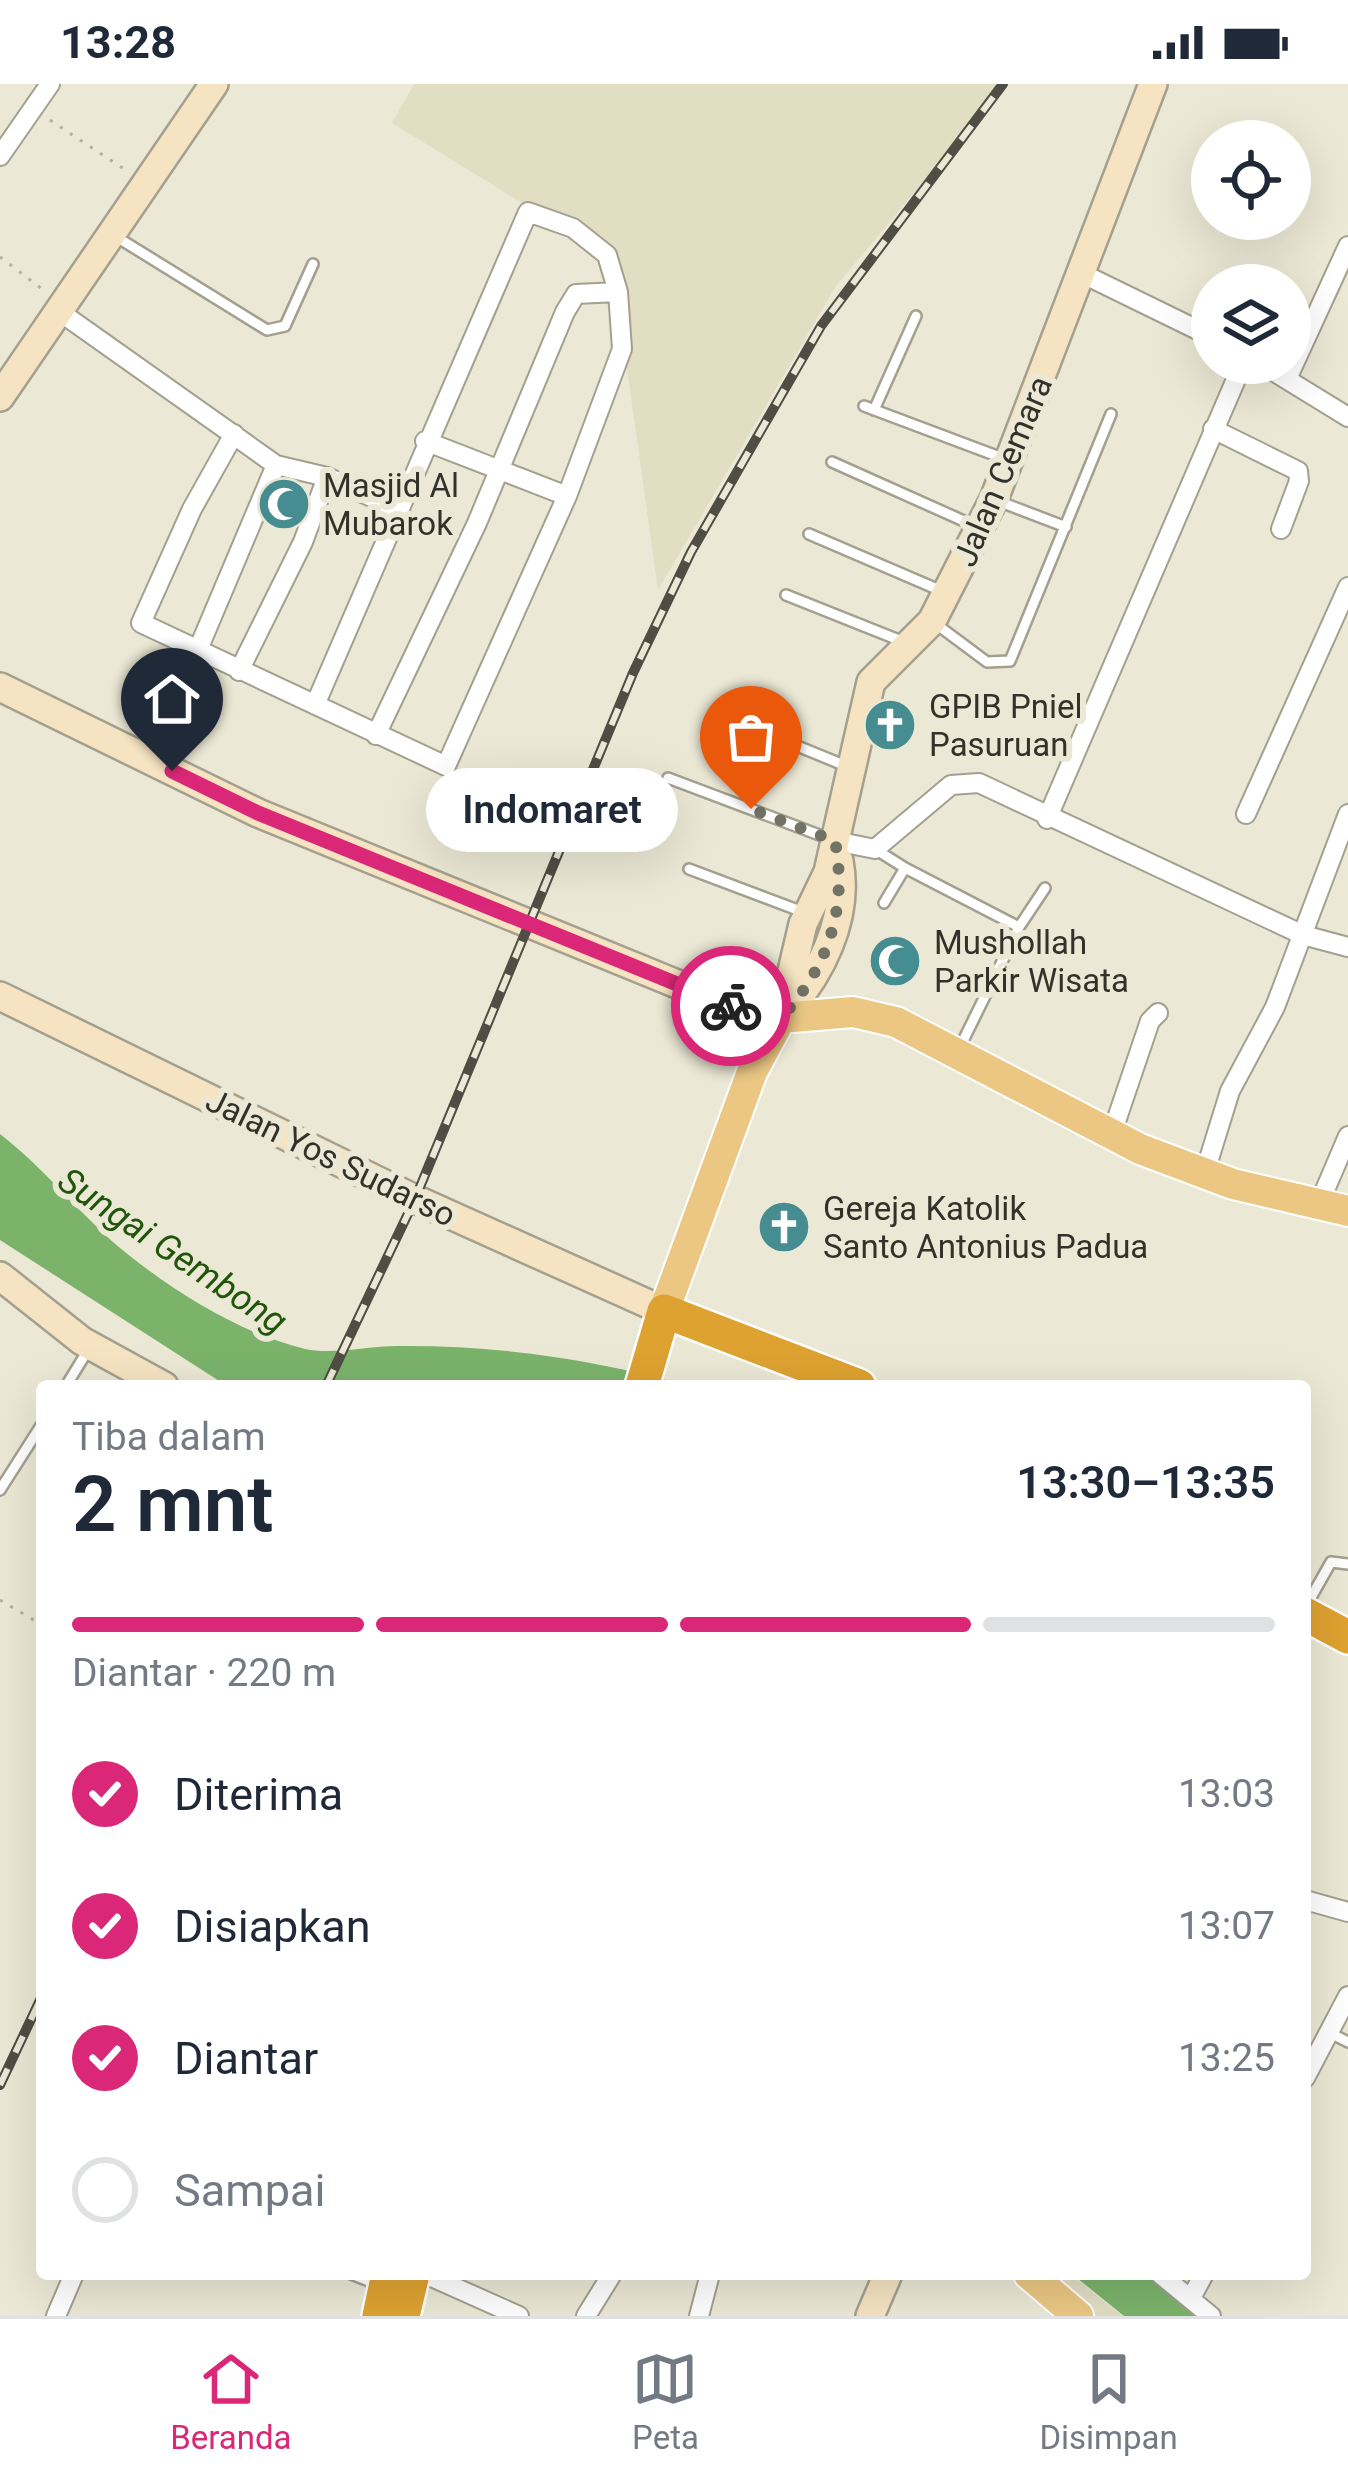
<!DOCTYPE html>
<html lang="id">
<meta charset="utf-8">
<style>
:root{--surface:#fff;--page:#f6f6f7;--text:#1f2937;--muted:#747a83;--line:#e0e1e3;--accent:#db2777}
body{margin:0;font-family:Roboto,sans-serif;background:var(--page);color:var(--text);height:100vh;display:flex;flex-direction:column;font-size:45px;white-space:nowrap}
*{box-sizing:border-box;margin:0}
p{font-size:39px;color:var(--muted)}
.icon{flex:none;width:66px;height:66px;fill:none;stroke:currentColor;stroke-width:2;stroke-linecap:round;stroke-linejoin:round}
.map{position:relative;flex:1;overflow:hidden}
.details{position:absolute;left:36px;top:1296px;width:1275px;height:900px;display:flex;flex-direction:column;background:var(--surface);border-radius:12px;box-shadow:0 12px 48px #0002}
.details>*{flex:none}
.controls{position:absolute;left:1191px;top:36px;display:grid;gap:24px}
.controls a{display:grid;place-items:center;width:120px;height:120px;border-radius:50%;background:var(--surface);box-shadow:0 12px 48px #0002;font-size:60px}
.pin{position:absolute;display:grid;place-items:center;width:102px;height:102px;color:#fff;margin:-123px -51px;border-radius:50% 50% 50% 0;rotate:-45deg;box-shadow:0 0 12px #0007}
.pin .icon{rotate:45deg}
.courier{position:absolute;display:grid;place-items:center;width:120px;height:120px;margin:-60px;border:9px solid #db2777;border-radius:50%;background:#fff;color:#222;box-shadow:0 3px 15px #0007}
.bubble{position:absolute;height:84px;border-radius:42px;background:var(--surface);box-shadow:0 12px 48px #0002;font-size:39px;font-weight:600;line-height:84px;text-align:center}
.headline em{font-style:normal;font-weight:600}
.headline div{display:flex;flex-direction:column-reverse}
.headline{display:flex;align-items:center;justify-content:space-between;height:204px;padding:0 36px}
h1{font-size:78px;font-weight:600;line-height:90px}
.bar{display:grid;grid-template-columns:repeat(4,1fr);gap:18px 12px;align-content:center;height:144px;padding:0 36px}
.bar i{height:15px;border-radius:9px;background:var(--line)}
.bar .active{background:var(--accent)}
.bar p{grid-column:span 4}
ol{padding:0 36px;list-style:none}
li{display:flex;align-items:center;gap:36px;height:132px}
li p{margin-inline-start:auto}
li .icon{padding:12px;border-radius:50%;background:var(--accent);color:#fff;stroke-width:4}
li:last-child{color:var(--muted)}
li i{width:66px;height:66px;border:6px solid var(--line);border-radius:50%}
.status{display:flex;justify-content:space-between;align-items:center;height:84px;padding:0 60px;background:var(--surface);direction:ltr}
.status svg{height:33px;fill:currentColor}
.tab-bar{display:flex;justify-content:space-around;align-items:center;height:168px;border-top:3px solid var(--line);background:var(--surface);font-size:33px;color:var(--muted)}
.tab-bar a{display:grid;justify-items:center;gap:6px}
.tab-bar .active{color:var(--accent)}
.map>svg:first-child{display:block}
</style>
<div class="status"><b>13:28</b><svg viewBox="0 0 49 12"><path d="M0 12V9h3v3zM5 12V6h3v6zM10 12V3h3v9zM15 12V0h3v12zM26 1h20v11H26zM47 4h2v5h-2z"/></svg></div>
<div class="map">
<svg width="1348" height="2232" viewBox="0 0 1348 2232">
<rect width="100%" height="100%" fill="#ebe8d5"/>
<!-- built -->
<path fill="#e2dec4" d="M414 0H1005L836 202 658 506 613 184 535 127 392 39Z
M1041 2190H1070L1122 2232H1095Z"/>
<!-- water -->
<path fill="#7bb36b" d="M0 1050C44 1084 78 1128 120 1164 171 1206 241 1250 305 1265 334 1271 368 1262 397 1262 495 1261 595 1275 688 1302H227L0 1156Z
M1072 2190H1151L1194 2232H1124Z"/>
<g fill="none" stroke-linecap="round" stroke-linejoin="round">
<!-- lane casing -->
<g stroke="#a3a08f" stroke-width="14">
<path id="lane" d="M115 152 267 246 285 242 313 180
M864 322 1005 375
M874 326 916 232
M832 378 975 442
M998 417 1066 443
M809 450 944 508
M786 511 904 558
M936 540 987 578 1010 577 1111 330
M763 648 846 682
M668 694 830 755
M875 765 905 784
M689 785 803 828
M884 819 905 784 1019 843
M960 963 1019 843 1045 804
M66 1302 88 1266
M0 1406 42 1340
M1305 1524 1331 1478 1348 1480
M1330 1949 1348 1958
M351 2190 379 2201"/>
</g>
<!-- street casing -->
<g stroke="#a3a08f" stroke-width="22">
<path id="street" d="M0 72 50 0
M1081 189 1212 253
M60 228 276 381 327 393 303 458 239 587
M1260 279 1348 333
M1287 295 1348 162
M1213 345 1298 387 1299 397 1281 445
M234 350 192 425 141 539 446 682 567 412 622 265 618 208 607 171 573 144 528 128 315 621
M425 357 567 412
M327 393 396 424
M197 568 276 381
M376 651 477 439 565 228 576 210 618 208
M1246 730 1348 503
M1047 735 1243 279
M835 757 875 765 951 701 979 699 1303 851 1348 863
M1111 1052 1150 937 1158 929
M1204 1091 1230 1007 1275 923 1348 730
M1319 1120 1348 1052
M1305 1816 1348 1828
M1305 1994 1348 1912
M425 2190 519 2232
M1160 2190 1211 2232
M1191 2214 1204 2190
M56 2232 74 2190
M586 2232 612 2190
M699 2232 710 2190"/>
</g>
<!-- secondary casing -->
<g stroke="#a3a08f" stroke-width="32">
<path id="secondary" d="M0 313 214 0
M0 603 258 729 731 922 781 934
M0 912 415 1115 664 1227
M781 934 803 840 828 788 871 598 932 537 994 415 1153 0
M781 934C820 893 850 835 839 777
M0 1192 82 1257 164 1302
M870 2232 888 2190"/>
</g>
<!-- primary casing -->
<g stroke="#fff" stroke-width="34">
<path id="primary" d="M664 1227 752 988 781 934 853 928 896 938 1140 1065 1233 1100 1348 1127
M1029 2190 1078 2232"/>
</g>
<!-- highway casing -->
<g stroke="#fff" stroke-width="38">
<path id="highway" d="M642 1302 664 1227 859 1302
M1305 1530 1348 1553
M379 2232 388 2190
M403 2232 413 2190"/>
</g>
<!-- path -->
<path stroke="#b3b0a1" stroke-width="3" stroke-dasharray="3 9" stroke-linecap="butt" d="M50 36 127 87
M0 173 46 208
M0 1516 42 1541"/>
<!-- lane -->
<use href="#lane" stroke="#fff" stroke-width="9"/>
<!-- street -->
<use href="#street" stroke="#fff" stroke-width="18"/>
<!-- secondary -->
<use href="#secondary" stroke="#f5e3c1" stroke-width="27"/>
<!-- primary -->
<use href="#primary" stroke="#ebc783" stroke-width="30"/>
<!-- highway -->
<use href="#highway" stroke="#dea231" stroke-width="33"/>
<!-- rail casing -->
<g stroke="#4f4d44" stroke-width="10">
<path id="rail" d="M326 1302 415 1115 633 589 691 468 821 242 1003 0
M0 2001 42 1912"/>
</g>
<!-- rail -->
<use href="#rail" stroke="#ebe8d5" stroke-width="6" stroke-dasharray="18" stroke-linecap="butt"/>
</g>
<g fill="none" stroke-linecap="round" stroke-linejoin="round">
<!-- done -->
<path stroke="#737266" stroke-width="12" stroke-dasharray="0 21.6" d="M731 922 781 934C828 883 848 825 835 757L751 725"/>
<!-- route -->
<path stroke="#db2777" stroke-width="15" d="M172 687 258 729 731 922"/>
</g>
<!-- icons -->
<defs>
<g id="mosque-disc" transform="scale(2.7)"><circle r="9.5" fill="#458d90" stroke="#ebe8d5"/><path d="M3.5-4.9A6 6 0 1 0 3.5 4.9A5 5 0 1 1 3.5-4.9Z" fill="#fff"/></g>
<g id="church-disc" transform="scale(2.7)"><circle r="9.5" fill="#458d90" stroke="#ebe8d5"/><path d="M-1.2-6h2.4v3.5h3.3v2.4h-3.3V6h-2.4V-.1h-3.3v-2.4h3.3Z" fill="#fff"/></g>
</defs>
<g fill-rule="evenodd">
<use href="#mosque-disc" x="284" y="420"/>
<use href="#church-disc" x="890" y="641"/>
<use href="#mosque-disc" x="895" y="877"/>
<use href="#church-disc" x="784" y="1143"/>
</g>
<g text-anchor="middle" stroke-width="12" stroke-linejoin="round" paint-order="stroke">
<!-- street labels -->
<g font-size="33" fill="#33322a" stroke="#ebe8d5">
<text transform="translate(1002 387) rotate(-67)" y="12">Jalan Cemara</text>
<text transform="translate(331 1073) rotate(26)" y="12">Jalan Yos Sudarso</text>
</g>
<!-- poi labels -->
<g font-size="33" fill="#33322a" stroke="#ebe8d5" text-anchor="start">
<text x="323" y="413">Masjid Al<tspan x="323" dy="38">Mubarok</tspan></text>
<text x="929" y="634">GPIB Pniel<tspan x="929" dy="38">Pasuruan</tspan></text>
<text x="934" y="870">Mushollah<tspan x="934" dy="38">Parkir Wisata</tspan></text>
<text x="823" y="1136">Gereja Katolik<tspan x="823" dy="38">Santo Antonius Padua</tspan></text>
</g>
<!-- water labels -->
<g font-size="36" font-style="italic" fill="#20550a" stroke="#ebe8d5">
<text transform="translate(173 1166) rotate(34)" y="13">Sungai Gembong</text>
</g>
</g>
</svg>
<div class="controls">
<a><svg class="icon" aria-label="locate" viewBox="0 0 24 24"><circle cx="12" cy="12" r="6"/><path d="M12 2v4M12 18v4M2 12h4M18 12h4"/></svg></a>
<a><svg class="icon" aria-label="layers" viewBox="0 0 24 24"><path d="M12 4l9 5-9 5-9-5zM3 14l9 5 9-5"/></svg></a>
</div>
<div class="pin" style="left:751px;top:725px;background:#ea580c"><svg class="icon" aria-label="bag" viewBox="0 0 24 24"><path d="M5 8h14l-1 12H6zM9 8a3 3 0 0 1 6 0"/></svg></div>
<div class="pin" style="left:172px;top:687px;background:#1f2937"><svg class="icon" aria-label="home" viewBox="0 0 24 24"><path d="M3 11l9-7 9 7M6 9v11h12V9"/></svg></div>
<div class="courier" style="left:731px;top:922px"><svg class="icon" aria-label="bike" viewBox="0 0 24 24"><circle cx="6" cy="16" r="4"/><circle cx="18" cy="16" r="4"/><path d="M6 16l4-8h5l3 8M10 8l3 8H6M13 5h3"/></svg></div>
<div class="bubble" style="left:426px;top:684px;width:252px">Indomaret</div>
<section class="details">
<div class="headline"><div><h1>2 mnt</h1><p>Tiba dalam</p></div><em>13:30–13:35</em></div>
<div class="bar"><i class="active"></i><i class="active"></i><i class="active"></i><i></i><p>Diantar · 220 m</p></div>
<ol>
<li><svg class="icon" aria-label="check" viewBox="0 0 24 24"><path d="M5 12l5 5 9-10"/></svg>Diterima<p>13:03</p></li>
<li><svg class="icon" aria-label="check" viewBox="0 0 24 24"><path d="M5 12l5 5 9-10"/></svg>Disiapkan<p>13:07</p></li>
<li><svg class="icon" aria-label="check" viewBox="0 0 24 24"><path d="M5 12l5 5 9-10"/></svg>Diantar<p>13:25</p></li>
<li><i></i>Sampai</li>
</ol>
</section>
</div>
<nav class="tab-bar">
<a class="active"><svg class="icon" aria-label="home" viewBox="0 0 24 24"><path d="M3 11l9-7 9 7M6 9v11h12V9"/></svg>Beranda</a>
<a><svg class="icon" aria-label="map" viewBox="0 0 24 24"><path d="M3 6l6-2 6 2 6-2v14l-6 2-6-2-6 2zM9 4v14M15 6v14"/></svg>Peta</a>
<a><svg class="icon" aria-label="saved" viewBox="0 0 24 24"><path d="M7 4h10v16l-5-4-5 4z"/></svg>Disimpan</a>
</nav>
